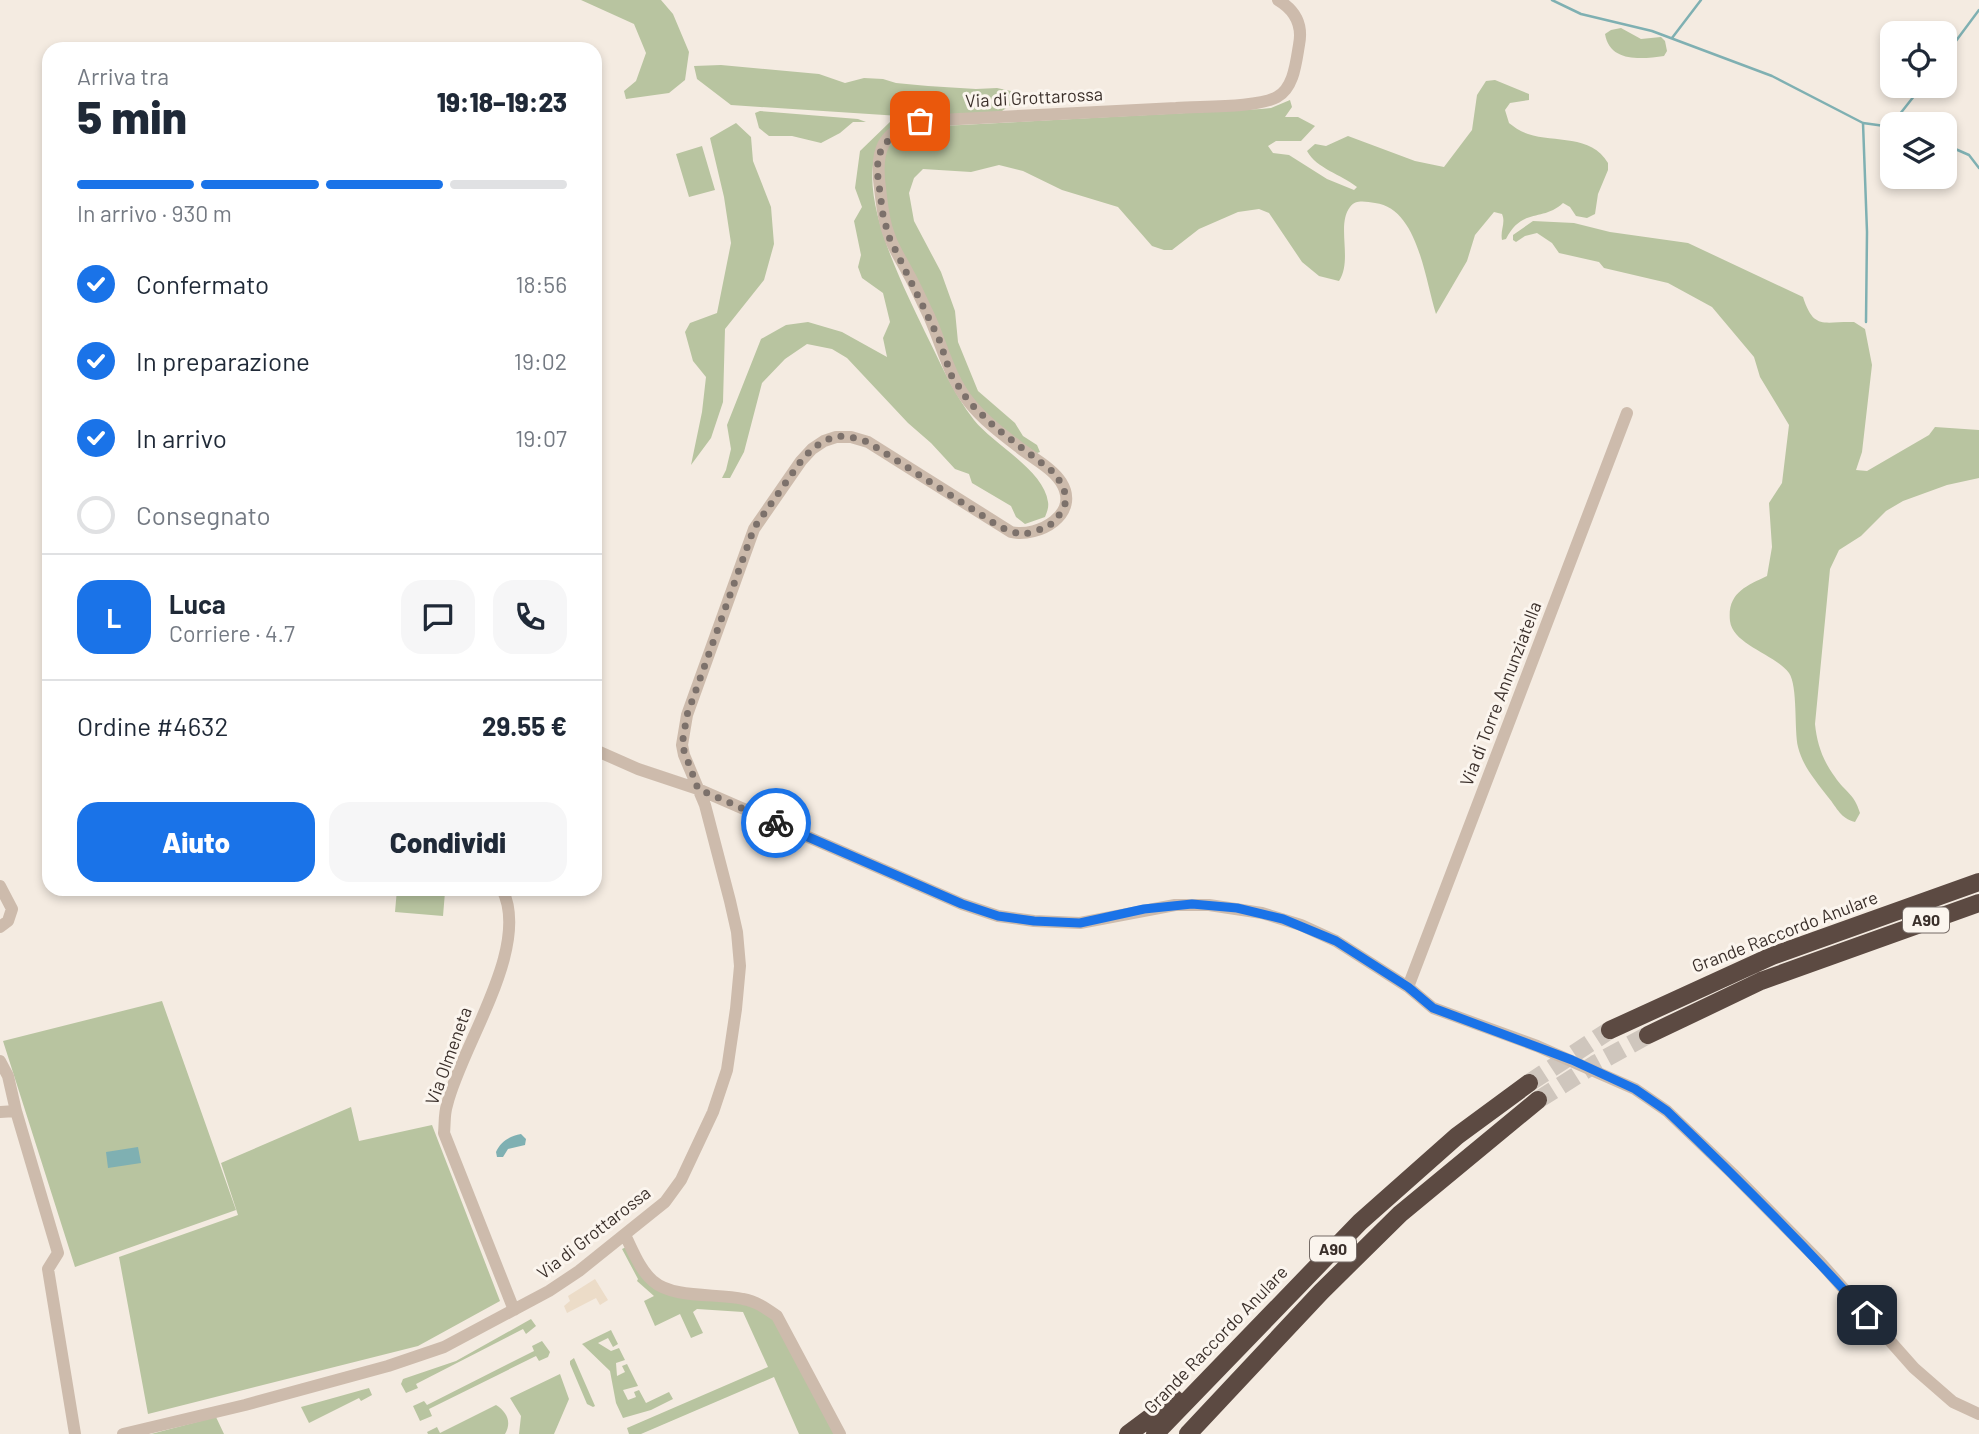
<!DOCTYPE html>
<html lang="it">
<meta charset="utf-8">
<style>
:root{--surface:#fff;--page:#f6f6f7;--text:#1f2937;--muted:#747a83;--line:#e0e1e3;--accent:#1a73e8}
body{margin:0;font-family:Barlow,sans-serif;background:var(--page);color:var(--text);height:100vh;display:flex;flex-direction:column;font-size:26px;white-space:nowrap}
*{box-sizing:border-box;margin:0}
p{font-size:23px;color:var(--muted)}
.icon{flex:none;width:38px;height:38px;fill:none;stroke:currentColor;stroke-width:2;stroke-linecap:round;stroke-linejoin:round}
.map{position:relative;flex:1;overflow:hidden}
.panel{position:absolute;left:42px;top:42px;width:560px;height:854px;display:flex;flex-direction:column;background:var(--surface);border-radius:21px;box-shadow:0 4px 10px #0003}
.panel>*{flex:none}
.fabs{position:absolute;left:1880px;top:21px;display:grid;gap:14px}
.fabs a{display:grid;place-items:center;width:77px;height:77px;border-radius:14px;background:var(--surface);box-shadow:0 4px 10px #0003;font-size:35px}
.pin{position:absolute;display:grid;place-items:center;width:60px;height:60px;color:#fff;margin:-30px;border-radius:14px;box-shadow:0 4px 10px #0006}
.courier{position:absolute;display:grid;place-items:center;width:70px;height:70px;margin:-35px;border:5px solid #1a73e8;border-radius:50%;background:#fff;color:#222;box-shadow:0 2px 9px #0007}
.overview em{font-style:normal;font-weight:800}
.overview div{display:flex;flex-direction:column-reverse}
.overview{display:flex;align-items:center;justify-content:space-between;height:119px;padding:0 35px}
h1{font-size:46px;font-weight:800;line-height:52px}
.bar{display:grid;grid-template-columns:repeat(4,1fr);gap:10px 7px;align-content:center;height:84px;padding:0 35px}
.bar i{height:9px;border-radius:5px;background:var(--line)}
.bar .on{background:var(--accent)}
.bar p{grid-column:span 4}
.line{display:flex;align-items:center;gap:18px;padding:0 35px;border-top:2px solid var(--line)}
.line div{flex:1}
.round{display:grid;place-items:center;flex:none;width:74px;height:74px;border-radius:21px;background:var(--page)}
ol{padding:0 35px;list-style:none}
li{display:flex;align-items:center;gap:21px;height:77px}
li p{margin-inline-start:auto}
li .icon{padding:7px;border-radius:50%;background:var(--accent);color:#fff;stroke-width:4}
li:last-child{color:var(--muted)}
li i{width:38px;height:38px;border:4px solid var(--line);border-radius:50%}
.cta{display:flex;gap:14px;margin-top:auto;padding:14px 35px}
.cta a{flex:1;height:80px;border-radius:21px;background:var(--accent);color:#fff;font-size:28px;font-weight:800;line-height:80px;text-align:center}
.cta a+a{background:var(--page);color:var(--text)}
.map>svg:first-child{display:block}
</style>
<div class="map">
<svg width="1979" height="1434" viewBox="0 0 1979 1434">
<rect width="100%" height="100%" fill="#f4ebe1"/>
<!-- green -->
<path fill="#b8c4a0" d="M581 0H661L673 14 689 52 685 80 669 93 626 99 624 91 636 81 646 53 634 24Z
M1621 28 1641 39 1661 37 1665 41 1667 51 1664 56C1642 59 1610 63 1605 34L1611 30Z
M721 65 819 74 845 83 864 78 883 79 896 83 928 86 976 89 997 88 1011 91 1018 100 1002 111 980 115 915 117 731 105 697 79 694 66Z
M1495 80 1529 94V100L1510 103 1505 110 1509 123C1514 127 1521 132 1528 134 1555 143 1591 134 1608 163V170L1598 194 1595 214 1587 218 1576 216 1570 207 1563 203C1543 222 1522 207 1506 239L1502 240C1500 230 1506 223 1502 214L1494 212 1475 235 1467 261 1436 314C1425 280 1418 208 1375 203 1366 202 1356 199 1350 207 1336 225 1353 260 1339 281L1319 276 1302 262 1269 213 1259 209 1238 212 1199 229 1172 250H1164L1152 246 1118 207 1062 190 1023 171 999 165 971 172 923 169 914 178 909 193 914 221 941 272 955 311 958 342 978 391 1015 423 1023 436 1037 445 1040 452 1037 453 1008 435 975 405 956 377 881 207 880 170 887 149 894 138 905 131 923 127 1261 109 1271 108 1290 100 1292 107 1285 117H1298L1315 126 1301 141H1276L1268 146 1273 153 1289 155 1327 179 1354 190 1357 187C1341 174 1317 169 1307 151L1315 144 1326 146 1348 136 1415 161 1444 167 1472 130 1477 95 1486 81Z
M760 111 858 119 866 122H853L840 133 821 143 792 136H769L759 128 755 113Z
M892 120H897V126C891 134 877 145 875 155 861 204 904 288 925 332 940 362 953 393 974 420 993 444 1044 470 1048 502 1049 507 1047 512 1045 517L1025 524 1016 517 1011 506 972 483 969 474 955 469 931 443 908 423 847 358 832 349 807 344 785 359 762 383 744 452 730 478H722L726 470 731 449 727 425 761 339 786 325 808 322 842 332 887 357 883 338 890 322 883 293 862 278 858 267 861 255 854 221 862 207 855 188 860 151Z
M736 123 751 137 753 161 771 207 774 244 764 280 725 329 723 402 711 438 691 465 702 412 706 377 693 361 685 332 690 323 717 313 731 243 724 197 710 138Z
M702 146 715 190 689 197 676 154Z
M1533 221 1574 223 1610 232 1688 243 1803 297C1814 331 1824 321 1854 322L1865 329 1872 365 1862 452 1856 470 1867 471 1929 435 1935 427 1979 430V478L1947 485 1903 501 1886 511 1861 536 1839 550 1830 569 1815 724C1817 744 1823 761 1835 777 1845 792 1854 793 1860 813L1855 822C1840 818 1838 809 1828 797 1816 781 1803 767 1798 747 1794 730 1798 686 1789 673 1775 654 1733 645 1730 621 1727 593 1746 586 1767 576L1772 547 1769 503 1782 483 1789 425 1760 377 1754 357 1712 307 1668 283 1604 268 1599 262 1559 253 1552 243 1537 233 1525 236 1516 242 1513 240V235Z
M397 889 445 892 443 916 395 912Z
M162 1001 236 1210 75 1267 3 1041Z
M351 1107 359 1141 432 1125 500 1301 418 1346 148 1414 119 1257 238 1215 221 1163Z
M626 1247 651 1285 749 1304 778 1322 836 1434H799L774 1377 641 1434H629L627 1428 768 1367 743 1312 697 1309 693 1312 703 1333 691 1338 680 1314 655 1326 644 1301 654 1296 637 1281 638 1279 622 1249Z
M531 1319 536 1326 526 1334 523 1329 416 1384 418 1388 406 1393 401 1384 403 1379 456 1361Z
M611 1330 618 1344 613 1347 608 1338 598 1343 611 1351 619 1348 625 1360 616 1363 617 1376 625 1372 622 1366 627 1364 638 1386 623 1390 628 1400 636 1397 634 1392 639 1390 646 1403 669 1392 673 1399 651 1410 623 1418 616 1403 610 1371 582 1344Z
M542 1341 550 1352 548 1357 539 1361 536 1356 429 1409 432 1416 420 1421 413 1406 424 1401 427 1405 534 1351 532 1346Z
M574 1358 595 1406 593 1407 587 1404 570 1364V1361Z
M560 1374 569 1399 554 1434H519L521 1416 510 1398Z
M369 1388 372 1395 361 1401 359 1398 309 1423 301 1407Z
M496 1405C507 1412 512 1422 505 1434H428L427 1432 437 1427 440 1433Z
M216 1417 224 1434H151Z"/>
<!-- plaza -->
<path fill="#ecdcc8" d="M595 1279 608 1300 600 1305 596 1298 567 1313 564 1306 570 1301 568 1296Z"/>
<!-- water -->
<path fill="#7fb0b2" d="M521 1134 526 1139 525 1145 508 1149 503 1157H497L496 1152C501 1141 510 1136 521 1134Z
M138 1147 141 1163 108 1168 106 1152Z"/>
<g fill="none" stroke-linecap="round" stroke-linejoin="round">
<!-- stream -->
<path stroke="#7fb0b2" stroke-width="2.5" d="M1552 0 1581 14 1652 31 1772 76 1863 123 1892 127
M1672 38 1701 0
M1944 57 1979 10
M1863 123 1867 232 1866 322
M1892 124 1922 86
M1944 144 1969 155 1979 168"/>
<!-- highway-tunnel -->
<path stroke="#cfc6bd" stroke-width="18" stroke-dasharray="18 9" stroke-linecap="butt" d="M1529 1083 1610 1030
M1538 1100 1595 1064 1648 1035"/>
<!-- minor -->
<path stroke="#cdbbac" stroke-width="12" d="M595 750 638 769 698 789 962 904 998 916 1034 921 1080 923 1175 905H1209L1262 913 1301 925 1336 941 1408 987 1433 1008 1537 1046 1635 1089 1667 1111 1733 1174 1820 1262 1914 1368 1953 1402 1979 1414
M0 886 12 909 8 921 0 927
M502 889C532 947 461 1046 447 1105 444 1114 445 1124 444 1133L514 1310
M1408 987 1627 413
M0 1061 8 1076 16 1111
M0 1112 16 1111 58 1253 48 1269 75 1434
M625 1235C633 1251 640 1270 653 1281 673 1299 718 1293 743 1299 756 1301 767 1309 777 1316L840 1434
M123 1434 245 1405 388 1366 444 1347 549 1291 579 1271 665 1202 681 1180 713 1112 727 1070 736 1009 740 966 737 932 730 901 705 805 684 755 682 745 687 715 754 529 801 461 812 449 824 441 836 437H851L868 442 1011 532C1039 538 1081 514 1061 482 1052 468 1034 459 1020 448 1003 435 983 420 969 402 949 377 942 345 929 316 922 302 916 287 908 273 902 261 893 248 889 235 883 220 882 204 880 188 875 152 881 130 920 121 1005 117 1091 112 1176 108 1201 106 1257 108 1277 97 1294 88 1296 62 1299 45 1303 25 1295 10 1278 0"/>
<!-- highway -->
<path stroke="#5c4a42" stroke-width="18" d="M1610 1030 1772 956 1979 882
M1648 1035 1761 981 1979 903
M1128 1434 1175 1399
M1155 1434 1360 1222 1457 1136 1529 1083
M1188 1434 1321 1292 1400 1214 1538 1100"/>
</g>
<g fill="none" stroke-linecap="round" stroke-linejoin="round">
<!-- done -->
<path stroke="#7c716b" stroke-width="7" stroke-dasharray="0 12.6" d="M776 823 698 789 682 745 687 715 754 528 801 461 812 449 824 441 836 436 851 437 868 442 1000 527 1022 535 1048 527 1058 517 1065 504 1066 496 1062 484 1052 471 996 428 969 402 951 375 939 339 889 237 883 215 877 170 879 154 895 130 920 121"/>
<!-- route -->
<path stroke="#1a73e8" stroke-width="9" d="M776 823 962 904 998 916 1034 921 1080 923 1144 909 1192 904 1237 908 1283 919 1336 941 1408 987 1433 1008 1572 1060 1635 1089 1667 1111C1736 1177 1803 1244 1867 1315"/>
</g>
<g text-anchor="middle" stroke-width="6" stroke-linejoin="round" paint-order="stroke">
<!-- shield labels -->
<g fill="#fbf5ee" stroke="#756b66" stroke-width="2">
<rect x="1903" y="907.5" width="46" height="25" rx="5"/>
<rect x="1310" y="1236.5" width="46" height="25" rx="5"/>
</g>
<g font-size="16" font-weight="bold" fill="#3b302b">
<text x="1926" y="926">A90</text>
<text x="1333" y="1255">A90</text>
</g>
<!-- street labels -->
<g font-size="18" fill="#3b302b" stroke="#fbf5ee">
<text transform="translate(1034 98) rotate(-3)" y="6">Via di Grottarossa</text>
<text transform="translate(1501 694) rotate(-69)" y="6">Via di Torre Annunziatella</text>
<text transform="translate(1785 932) rotate(-21)" y="6">Grande Raccordo Anulare</text>
<text transform="translate(449 1056) rotate(-70)" y="6">Via Olmeneta</text>
<text transform="translate(594 1233) rotate(-38)" y="6">Via di Grottarossa</text>
<text transform="translate(1216 1340) rotate(-46)" y="6">Grande Raccordo Anulare</text>
</g>
</g>
</svg>
<div class="fabs">
<a><svg class="icon" aria-label="locate" viewBox="0 0 24 24"><circle cx="12" cy="12" r="6"/><path d="M12 2v4M12 18v4M2 12h4M18 12h4"/></svg></a>
<a><svg class="icon" aria-label="layers" viewBox="0 0 24 24"><path d="M12 4l9 5-9 5-9-5zM3 14l9 5 9-5"/></svg></a>
</div>
<div class="pin" style="left:920px;top:121px;background:#ea580c"><svg class="icon" aria-label="bag" viewBox="0 0 24 24"><path d="M5 8h14l-1 12H6zM9 8a3 3 0 0 1 6 0"/></svg></div>
<div class="pin" style="left:1867px;top:1315px;background:#1f2937"><svg class="icon" aria-label="home" viewBox="0 0 24 24"><path d="M3 11l9-7 9 7M6 9v11h12V9"/></svg></div>
<div class="courier" style="left:776px;top:823px"><svg class="icon" aria-label="bike" viewBox="0 0 24 24"><circle cx="6" cy="16" r="4"/><circle cx="18" cy="16" r="4"/><path d="M6 16l4-8h5l3 8M10 8l3 8H6M13 5h3"/></svg></div>
<section class="panel">
<div class="overview"><div><h1>5 min</h1><p>Arriva tra</p></div><em>19:18–19:23</em></div>
<div class="bar"><i class="on"></i><i class="on"></i><i class="on"></i><i></i><p>In arrivo · 930 m</p></div>
<ol>
<li><svg class="icon" aria-label="check" viewBox="0 0 24 24"><path d="M5 12l5 5 9-10"/></svg>Confermato<p>18:56</p></li>
<li><svg class="icon" aria-label="check" viewBox="0 0 24 24"><path d="M5 12l5 5 9-10"/></svg>In preparazione<p>19:02</p></li>
<li><svg class="icon" aria-label="check" viewBox="0 0 24 24"><path d="M5 12l5 5 9-10"/></svg>In arrivo<p>19:07</p></li>
<li><i></i>Consegnato</li>
</ol>
<div class="line" style="height:126px"><b class="round" style="background:var(--accent);color:#fff">L</b><div><b>Luca</b><p>Corriere · 4.7</p></div><a class="round"><svg class="icon" aria-label="chat" viewBox="0 0 24 24"><path d="M4 5h16v11H9l-5 4z"/></svg></a><a class="round"><svg class="icon" aria-label="phone" viewBox="0 0 24 24"><path d="M5 4h4l2 5-3 2q2 4 5 5l2-3 5 2v4C11 20 4 13 5 4z"/></svg></a></div>
<div class="line" style="height:91px"><div>Ordine #4632</div><b>29.55 €</b></div>
<div class="cta"><a>Aiuto</a><a>Condividi</a></div>
</section>
</div>
